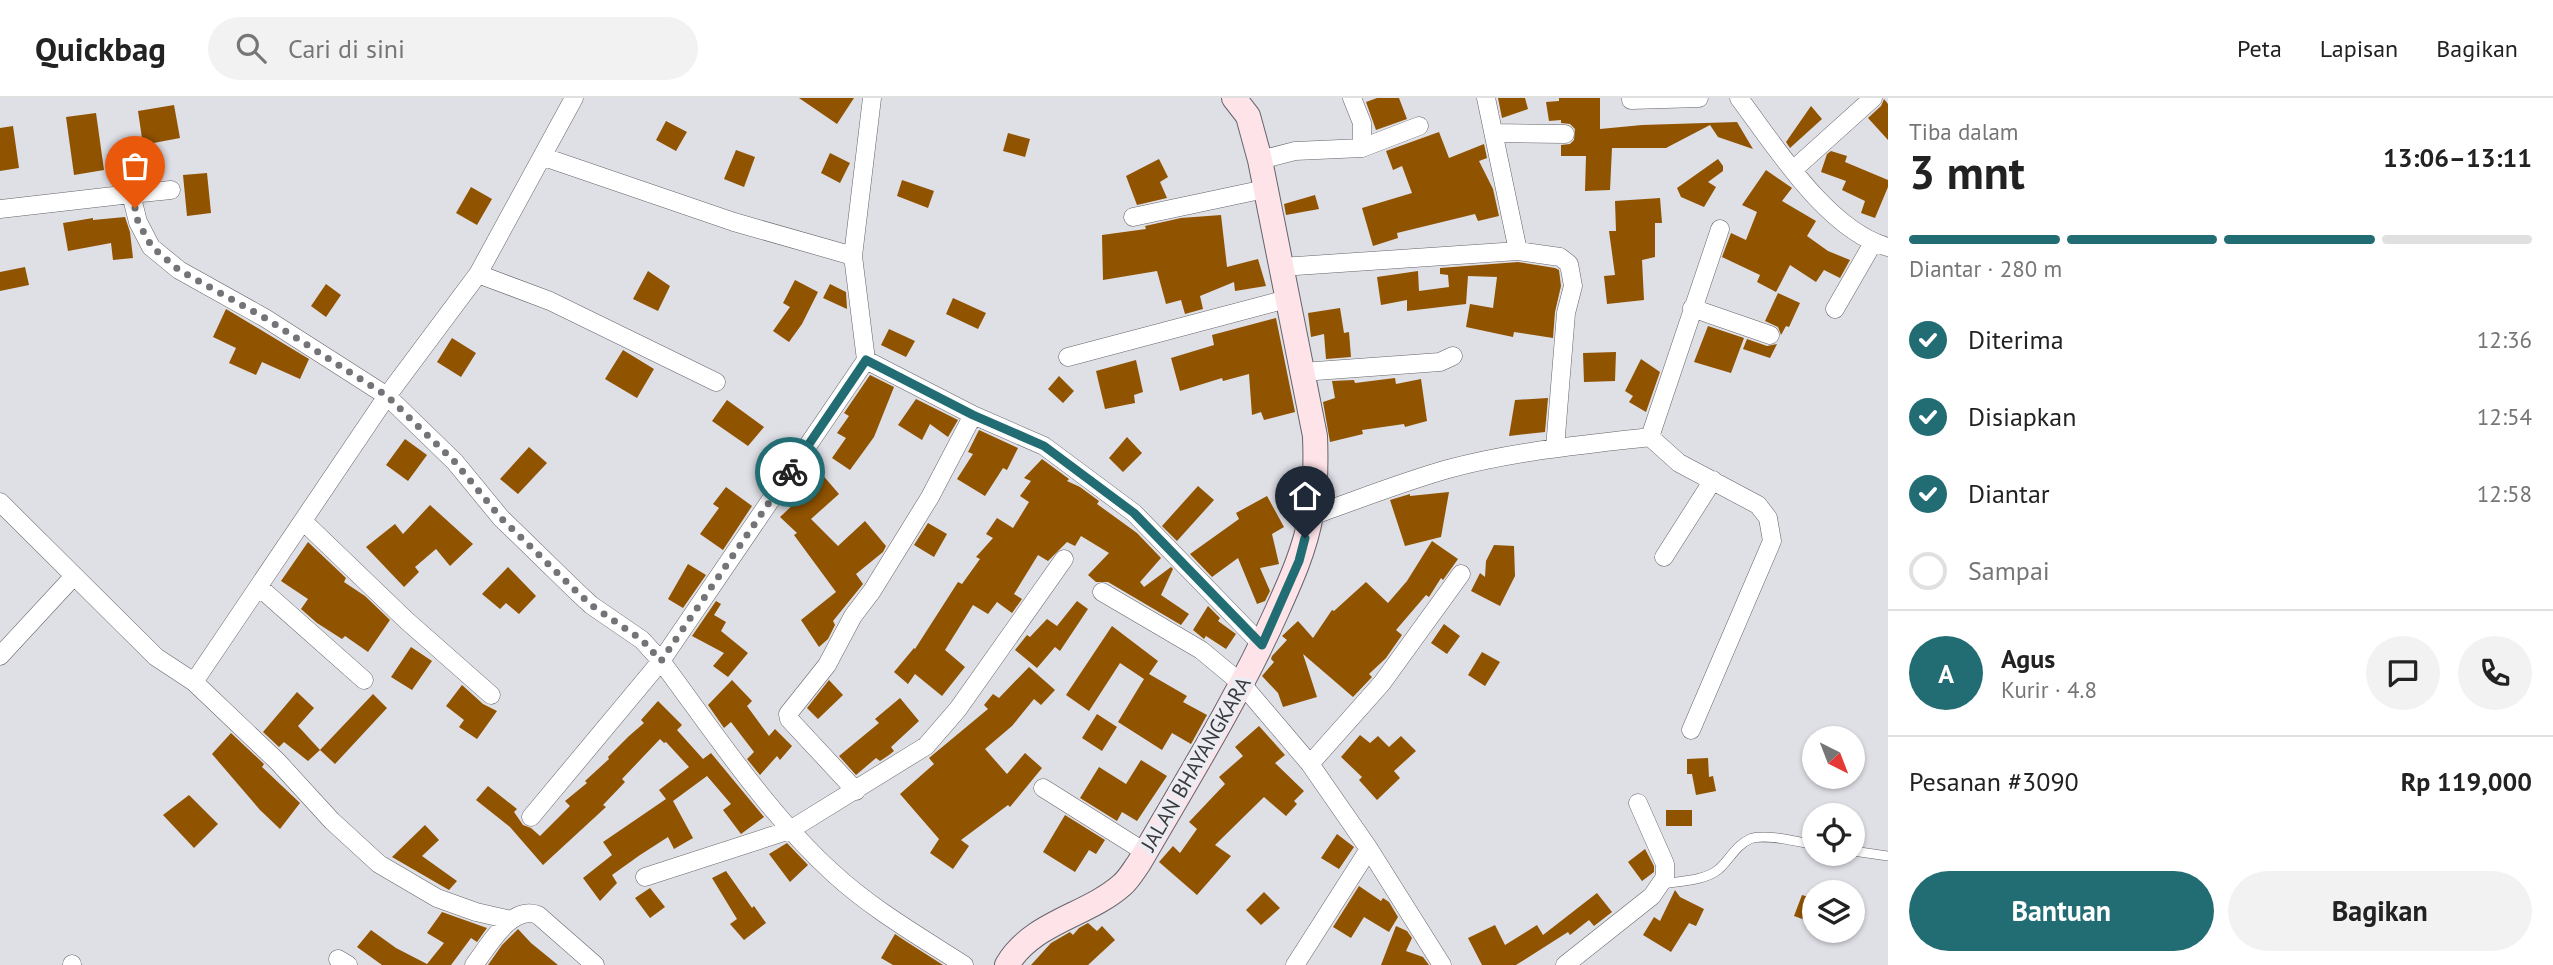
<!DOCTYPE html>
<html lang="id">
<meta charset="utf-8">
<style>
:root{--surface:#fff;--page:#f2f2f2;--text:#222;--muted:#767676;--line:#e0e0e0;--accent:#216d73}
body{margin:0;font-family:"PT Sans",sans-serif;background:var(--page);color:var(--text);height:100vh;display:flex;flex-direction:column;font-size:26px;white-space:nowrap}
*{box-sizing:border-box;margin:0}
p{font-size:23px;color:var(--muted)}
.icon{flex:none;width:38px;height:38px;fill:none;stroke:currentColor;stroke-width:2;stroke-linecap:round;stroke-linejoin:round}
.map{position:relative;flex:1;overflow:hidden}
.side{display:flex;flex-direction:column;background:var(--surface);width:665px}
.side>*{flex:none}
.needle{width:46px;rotate:138deg}
.fabs{position:absolute;left:1802px;top:628px;display:grid;gap:14px}
.fabs a{display:grid;place-items:center;width:63px;height:63px;border-radius:50%;background:var(--surface);box-shadow:0 2px 5px #0004;font-size:35px}
.pin{position:absolute;display:grid;place-items:center;width:60px;height:60px;color:#fff;margin:-72px -30px;border-radius:50% 50% 50% 0;rotate:-45deg;box-shadow:0 0 7px #0007}
.pin .icon{rotate:45deg}
.courier{position:absolute;display:grid;place-items:center;width:70px;height:70px;margin:-35px;border:5px solid #216d73;border-radius:50%;background:#fff;color:#222;box-shadow:0 2px 9px #0007}
.head em{font-style:normal;font-weight:800}
.head div{display:flex;flex-direction:column-reverse}
.head{display:flex;align-items:center;justify-content:space-between;height:119px;padding:0 21px}
h1{font-size:46px;font-weight:800;line-height:52px}
.bar{display:grid;grid-template-columns:repeat(4,1fr);gap:10px 7px;align-content:center;height:84px;padding:0 21px}
.bar i{height:9px;border-radius:5px;background:var(--line)}
.bar .on{background:var(--accent)}
.bar p{grid-column:span 4}
.line{display:flex;align-items:center;gap:18px;padding:0 21px;border-top:2px solid var(--line)}
.line div{flex:1}
.round{display:grid;place-items:center;flex:none;width:74px;height:74px;border-radius:37px;background:var(--page)}
ol{padding:0 21px;list-style:none}
li{display:flex;align-items:center;gap:21px;height:77px}
li p{margin-inline-start:auto}
li .icon{padding:7px;border-radius:50%;background:var(--accent);color:#fff;stroke-width:4}
li:last-child{color:var(--muted)}
li i{width:38px;height:38px;border:4px solid var(--line);border-radius:50%}
.cta{display:flex;gap:14px;margin-top:auto;padding:14px 21px}
.cta a{flex:1;height:80px;border-radius:42px;background:var(--accent);color:#fff;font-size:28px;font-weight:800;line-height:80px;text-align:center}
.cta a+a{background:var(--page);color:var(--text)}
header{display:flex;align-items:center;gap:42px;box-sizing:border-box;height:98px;padding:0 35px;background:var(--surface);border-bottom:2px solid var(--line)}
header strong{font-size:33px}
nav{display:flex;gap:38px;margin-inline-start:auto;font-size:24px}
.search{width:490px;height:63px;background:var(--page);display:flex;align-items:center;gap:18px;box-sizing:border-box;padding:0 24px;border-radius:38px;color:var(--muted);font-size:26px}
main{display:flex;flex:1;min-height:0}
.map>svg:first-child{display:block}
</style>
<header>
<strong>Quickbag</strong>
<div class="search"><svg class="icon" aria-label="search" viewBox="0 0 24 24"><circle cx="10" cy="10" r="6"/><path d="M15 15l6 6"/></svg>Cari di sini</div>
<nav><a>Peta</a><a>Lapisan</a><a>Bagikan</a></nav>
</header>
<main>
<div class="map">
<svg width="1888" height="867" viewBox="0 0 1888 867">
<rect width="100%" height="100%" fill="#dfdfe6"/>
<!-- building -->
<path fill="#905300" d="M799 0H854L837 26Z
M1377 0H1399L1407 21 1376 32 1366 4Z
M1498 0H1525L1528 11 1502 20Z
M1559 0H1600V31L1642 27 1737 24 1753 51 1718 39 1710 27 1666 50H1612L1610 92 1585 93 1586 58H1561V47L1570 46 1574 42 1575 31 1570 26 1561 25V22L1549 23 1546 4 1559 3Z
M1884 1 1888 6V42L1868 20 1881 8Z
M174 7 180 40 143 47 138 13Z
M1811 8 1822 21 1790 50 1786 44Z
M96 15 104 72 74 77 66 19Z
M666 23 687 34 676 53 656 42Z
M13 28 19 70 0 73V30Z
M1439 34 1449 60 1484 46 1487 60 1479 63 1493 91 1499 118 1478 123 1475 116 1397 135 1398 140 1373 148 1362 110 1412 95 1402 68 1393 72 1386 53Z
M1008 35 1030 41 1025 59 1003 53Z
M736 52 755 59 744 89 724 81Z
M1831 53 1847 58 1845 64 1888 82V89L1875 120 1861 115 1865 103 1842 92 1846 83 1821 74 1827 56Z
M830 55 850 65 840 85 821 75Z
M1159 61 1168 79 1160 84 1167 100 1137 107 1126 78Z
M1718 61 1723 68V73L1708 84 1716 89 1704 109 1681 99 1677 90Z
M1766 72 1792 90 1782 103 1816 123 1807 138 1828 153 1850 162 1840 180 1824 172 1816 184 1790 167 1776 194 1757 184 1760 177 1722 159 1731 135 1746 142 1757 114 1742 107Z
M207 75 211 115 187 118 183 77Z
M902 82 934 93 928 110 897 98Z
M471 89 492 101 477 127 456 115Z
M1315 97 1319 111 1286 117 1284 106Z
M1660 100 1662 125H1655V159L1642 162 1644 202 1607 206 1604 178 1615 177 1609 133H1616L1615 103Z
M1221 117 1227 169 1258 161 1266 188 1235 193 1234 184 1200 198 1203 211 1185 216 1181 202 1166 206 1157 173 1103 182 1102 137 1146 131 1145 128 1181 120Z
M125 119 130 134 133 160 113 162 111 145 68 153 63 125 93 120V122Z
M1518 164 1555 170 1559 172 1561 188 1555 214 1553 240 1514 234 1513 239 1466 229 1470 206 1493 210 1497 179 1468 178 1466 206 1407 213V202L1381 207 1377 179 1418 173 1419 193 1449 189 1448 177 1440 176V170Z
M25 169 29 187 0 193V174Z
M648 173 670 188 658 213 633 201Z
M795 182 818 194 802 226 789 244 773 233 790 209 783 205Z
M326 186 341 197 326 219 311 208Z
M830 186 846 194 847 211 823 200Z
M1778 195 1800 205 1789 229 1786 228 1781 237 1778 229 1765 223Z
M953 200 986 215 978 231 946 216Z
M1340 210 1344 235 1349 234 1351 259 1326 261 1324 236 1311 239 1308 215Z
M226 211 309 261 300 281 262 264 256 277 229 265 236 250 213 239Z
M1276 220 1295 314 1264 322 1261 314 1252 317 1249 276 1223 283 1222 280 1180 293 1171 260 1214 247 1212 237Z
M1708 228 1744 240 1731 275 1694 264Z
M889 231 915 243 906 259 881 247Z
M452 240 476 255 461 279 437 264Z
M1747 241 1767 248 1777 246 1770 260 1743 251Z
M623 252 654 271 637 300 605 281Z
M1616 254 1615 283 1584 284 1583 255Z
M1641 261 1660 274 1646 314 1629 304 1633 298 1625 293Z
M1136 262 1143 294 1134 297 1135 305 1105 311 1096 273Z
M870 277 894 289 874 339 850 372 832 360 846 340 837 335 849 318 844 315Z
M1059 278 1074 293 1063 305 1048 291Z
M1395 280 1396 286 1421 281 1427 323 1405 329 1404 326 1362 332 1363 336 1330 344 1323 304 1335 300 1332 283 1354 282 1355 285Z
M1548 300 1545 334 1509 338 1515 302Z
M916 301 958 322 948 339 930 326 922 342 898 327Z
M727 302 764 329 748 348 712 323Z
M979 332 1018 350 1007 372 1003 370 985 398 957 381 973 356 968 354Z
M1127 339 1142 355 1123 374 1109 360Z
M405 341 427 357 408 383 386 367Z
M529 349 547 365 518 396 500 381Z
M1042 361 1069 381 1067 383 1080 389 1099 403 1097 406 1137 435 1161 460 1140 484 1144 489 1171 469 1173 471 1161 497 1189 516 1181 527 1108 484H1096L1088 477 1109 455 1081 438 1075 448 1067 444 1048 463 1038 457 1014 496 1022 501 1012 515 997 504 988 516 973 507 945 552 965 569 942 598 915 576 908 586 894 574 914 550 915 551 958 484 962 486 980 461 976 459 993 440 986 436 997 420 1013 430 1029 404 1020 398 1031 383 1024 380Z
M820 374 839 396 811 421 838 448 865 423 886 448 883 454 856 476 863 486 833 523 835 527 828 541 819 549 801 522 836 494 794 437 797 435 780 419 811 390 807 385Z
M1198 388 1214 402 1177 443 1162 428Z
M726 389 752 408 723 452 700 436 719 410 713 406Z
M1449 394 1441 439 1405 448 1390 402 1410 396V398Z
M1267 398 1284 429 1272 436 1279 466 1260 470 1270 493 1265 503 1257 506 1238 460 1212 479 1190 456 1239 421 1236 415Z
M430 407 473 446 450 468 436 451 415 469 419 474 404 489 366 449 395 426 403 436Z
M928 425 947 436 934 459 914 447Z
M1432 443 1458 461 1443 482 1441 480 1429 499 1426 497 1396 532 1402 537 1386 560 1369 576 1372 579 1353 599 1303 556 1317 599 1283 609 1278 595 1262 578 1274 564 1271 561 1272 558 1287 542 1282 538 1298 523 1313 540 1332 512 1334 513 1366 484 1388 505 1407 483Z
M308 444 346 480 344 484 365 498 390 522 368 554 345 538 342 541 317 525 301 511 308 501 281 483Z
M1494 447 1514 448 1515 478 1500 508 1471 493 1480 475 1485 479 1486 463Z
M688 466 706 477 683 510 668 501Z
M508 469 536 498 519 516 506 505 500 511 482 496Z
M716 503 721 506 714 517 726 524 721 533 748 555 728 579 713 568 724 555 692 538Z
M1077 503 1088 511 1060 553 1055 549 1037 570 1015 552 1027 537 1030 539 1047 521 1057 528Z
M1208 508 1220 520 1218 523 1236 536 1226 551 1206 538 1204 541 1193 532Z
M1444 526 1460 538 1447 556 1431 545Z
M1112 528 1158 563 1149 576 1187 598 1183 604 1207 617 1191 646 1172 635 1162 652 1118 624 1144 581 1120 565 1089 613 1066 597Z
M411 549 432 563 412 592 391 579Z
M1482 554 1500 564 1485 588 1468 577Z
M1029 569 1055 592 1041 607 1034 601 1012 628 985 651 1007 676 1025 655 1042 670 1010 709 1008 707 961 742 969 748 953 771 930 755 939 741 900 696 934 666 929 660 988 611 984 607 993 596 999 600Z
M732 582 752 603 747 608 769 638 775 631 792 648 780 662 777 658 760 677 747 661 754 654 731 624 724 630 708 607Z
M829 582 843 597 818 621 807 610Z
M462 587 483 606 497 613 477 641 459 629 464 622 446 608Z
M297 594 314 610 298 628 320 652 308 663 284 644 279 649 263 634Z
M373 596 387 610 335 666 320 652Z
M900 600 919 623 891 649 894 653 889 657 880 663 876 660 856 677 839 658 879 625 875 621Z
M658 603 682 627 677 632 703 661 711 655 764 719 741 736 723 712 731 706 707 678 673 703 693 740 674 751 668 739 640 757 612 777 617 785 600 803 583 780 612 757 603 744 666 701 659 692 689 669 666 644 664 645 660 641 622 681 625 684 603 707 606 709 543 767 510 729 476 702 488 688 517 711 514 714 523 727 531 730 540 738 570 708 565 703 587 685 585 683 609 661 608 659 629 638 644 625 641 622Z
M1097 616 1117 629 1102 653 1082 640Z
M1259 628 1285 657 1275 665 1304 693 1294 703 1297 706 1286 718 1264 699 1215 747 1231 758 1197 797 1159 764 1173 748 1180 755 1197 731 1189 724 1225 686 1219 679 1243 658 1235 649Z
M231 635 264 666 262 669 300 705 280 731 260 712 212 656Z
M1360 637 1370 645 1378 638 1389 649 1401 638 1416 653 1394 673 1400 680 1377 702 1359 682 1362 679 1341 659Z
M1708 660 1709 679 1713 678 1716 693 1696 697 1692 676H1687V661Z
M1141 662 1167 678 1137 723 1122 714 1117 723 1080 700 1099 669 1126 686Z
M189 697 218 726 194 750 163 717Z
M1666 712H1692V728H1666Z
M1065 717 1105 742 1096 756 1089 752 1075 774 1043 754Z
M425 727 439 742 422 758 457 783 449 792 392 759Z
M1337 736 1354 749 1339 771 1321 760Z
M787 745 808 767 790 784 769 756Z
M1645 751 1654 768V774L1642 783 1628 764Z
M726 773 752 810 754 808 766 825 744 842 730 826 737 821 712 780Z
M1359 788 1381 803 1383 800 1389 804 1398 819 1389 834 1364 819 1351 840 1333 829Z
M650 790 665 809 650 820 635 800Z
M1675 792 1680 799 1704 811 1696 828 1689 825 1671 854 1643 837 1654 819 1660 823Z
M1264 794 1280 810 1261 827 1246 812Z
M1597 795 1612 814 1594 828 1589 822 1570 837 1568 834 1516 867H1482L1468 840 1495 827 1505 847 1537 827 1543 837Z
M1802 797 1815 801 1808 823 1794 818Z
M442 814 487 830 477 844 471 840 451 867H382L357 849 371 832 396 850 427 866 444 845 427 835Z
M1088 825 1097 833 1102 828 1115 842 1088 867H1031L1051 845 1070 834 1073 837 1079 830Z
M1396 828 1407 833 1412 840 1406 853 1423 859 1429 867H1381Z
M518 831 531 845 558 867H488L502 847Z
M895 836 907 844 943 867H893L881 860Z"/>
<g fill="none" stroke-linecap="round" stroke-linejoin="round">
<!-- lane casing -->
<g stroke="#64646a" stroke-width="10">
<path id="lane" d="M1853 753 1888 758
M1662 786C1680 783 1705 783 1719 771 1730 761 1736 747 1750 741 1764 735 1799 744 1815 747"/>
</g>
<!-- street casing -->
<g stroke="#64646a" stroke-width="19">
<path id="street" d="M1352 0 1362 25V50
M1486 0 1518 153
M1739 0C1775 48 1828 133 1888 149
M1631 2 1699 0
M1494 35 1565 36
M544 59 734 124 853 158
M1260 62 1295 53 1362 50 1419 28
M1793 72 1873 0
M131 96 171 92
M0 111 131 96 138 124 151 149 179 172 265 220 387 298 455 364 501 420 575 492 591 507 642 542 661 563C714 634 767 715 833 775 872 811 919 838 964 867
M1133 119 1265 91
M1281 169 1518 153 1560 159 1569 166 1573 188 1566 215 1555 350
M478 176 550 203 716 284
M1692 210 1770 237
M1835 211 1873 145
M1068 259 1287 201
M866 262 973 317 1044 348 1134 415 1262 547
M1302 274 1440 264 1453 258
M1650 339 1679 365 1758 407 1768 420 1772 443 1691 632
M0 404 156 559 194 584
M1311 418C1357 402 1402 384 1448 371 1514 353 1582 347 1650 339L1720 131
M304 424 406 522 491 597
M1664 459 1713 382
M259 489 364 582
M1102 494 1201 552 1242 586 1310 666 1369 751 1442 867
M0 558 73 479
M1310 666 1382 585 1461 476
M1043 690 1145 754
M856 693 789 621 788 616 827 567 853 518 872 493 930 399 973 317
M531 719 661 563 866 262 853 158 872 0
M645 779 790 732 926 648 958 611 1064 461
M511 822 476 814 437 800 379 766 332 723 278 664 194 584 387 298 478 176 574 0
M338 861 348 867
M72 866V867
M474 867C488 849 511 806 538 817L595 867
M1295 867 1369 751
M1565 867 1652 798 1665 779V766L1638 705"/>
</g>
<!-- secondary casing -->
<g stroke="#64646a" stroke-width="26">
<path id="secondary" d="M1007 867C1032 824 1087 818 1122 787 1129 781 1134 772 1139 765 1187 682 1238 600 1277 513 1291 482 1305 451 1311 417 1316 391 1316 364 1315 338L1260 62 1248 18 1234 0"/>
</g>
<!-- lane -->
<use href="#lane" stroke="#fff" stroke-width="9"/>
<!-- street -->
<use href="#street" stroke="#fff" stroke-width="18"/>
<!-- secondary -->
<use href="#secondary" stroke="#fee3e8" stroke-width="24"/>
</g>
<g fill="none" stroke-linecap="round" stroke-linejoin="round">
<!-- done -->
<path stroke="#747478" stroke-width="7" stroke-dasharray="0 12.6" d="M135 110 138 124 152 149 179 172 265 220 387 298 455 364 501 420 575 492 591 507 642 542 661 563 790 374"/>
<!-- route -->
<path stroke="#216d73" stroke-width="9" d="M790 374 866 262 973 317 1044 348 1134 415 1262 547 1299 463 1305 440"/>
</g>
<g text-anchor="middle" stroke-width="7" stroke-linejoin="round" paint-order="stroke">
<!-- street labels -->
<g font-size="21" fill="#3a3a3d" stroke="#ececf3">
<text transform="translate(1196 666) rotate(-60)" y="7">JALAN BHAYANGKARA</text>
</g>
</g>
</svg>
<div class="fabs">
<a><svg class="needle" viewBox="-14 -14 28 28"><path d="M0-13l5 13h-10z" fill="#e53935"/><path d="M0 13l5-13h-10z" fill="#767676"/></svg></a>
<a><svg class="icon" aria-label="locate" viewBox="0 0 24 24"><circle cx="12" cy="12" r="6"/><path d="M12 2v4M12 18v4M2 12h4M18 12h4"/></svg></a>
<a><svg class="icon" aria-label="layers" viewBox="0 0 24 24"><path d="M12 4l9 5-9 5-9-5zM3 14l9 5 9-5"/></svg></a>
</div>
<div class="pin" style="left:135px;top:110px;background:#ea580c"><svg class="icon" aria-label="bag" viewBox="0 0 24 24"><path d="M5 8h14l-1 12H6zM9 8a3 3 0 0 1 6 0"/></svg></div>
<div class="pin" style="left:1305px;top:440px;background:#1f2937"><svg class="icon" aria-label="home" viewBox="0 0 24 24"><path d="M3 11l9-7 9 7M6 9v11h12V9"/></svg></div>
<div class="courier" style="left:790px;top:374px"><svg class="icon" aria-label="bike" viewBox="0 0 24 24"><circle cx="6" cy="16" r="4"/><circle cx="18" cy="16" r="4"/><path d="M6 16l4-8h5l3 8M10 8l3 8H6M13 5h3"/></svg></div>
</div>
<section class="side">
<div class="head"><div><h1>3 mnt</h1><p>Tiba dalam</p></div><em>13:06–13:11</em></div>
<div class="bar"><i class="on"></i><i class="on"></i><i class="on"></i><i></i><p>Diantar · 280 m</p></div>
<ol>
<li><svg class="icon" aria-label="check" viewBox="0 0 24 24"><path d="M5 12l5 5 9-10"/></svg>Diterima<p>12:36</p></li>
<li><svg class="icon" aria-label="check" viewBox="0 0 24 24"><path d="M5 12l5 5 9-10"/></svg>Disiapkan<p>12:54</p></li>
<li><svg class="icon" aria-label="check" viewBox="0 0 24 24"><path d="M5 12l5 5 9-10"/></svg>Diantar<p>12:58</p></li>
<li><i></i>Sampai</li>
</ol>
<div class="line" style="height:126px"><b class="round" style="background:var(--accent);color:#fff">A</b><div><b>Agus</b><p>Kurir · 4.8</p></div><a class="round"><svg class="icon" aria-label="chat" viewBox="0 0 24 24"><path d="M4 5h16v11H9l-5 4z"/></svg></a><a class="round"><svg class="icon" aria-label="phone" viewBox="0 0 24 24"><path d="M5 4h4l2 5-3 2q2 4 5 5l2-3 5 2v4C11 20 4 13 5 4z"/></svg></a></div>
<div class="line" style="height:91px"><div>Pesanan #3090</div><b>Rp 119,000</b></div>
<div class="cta"><a>Bantuan</a><a>Bagikan</a></div>
</section>
</main>
